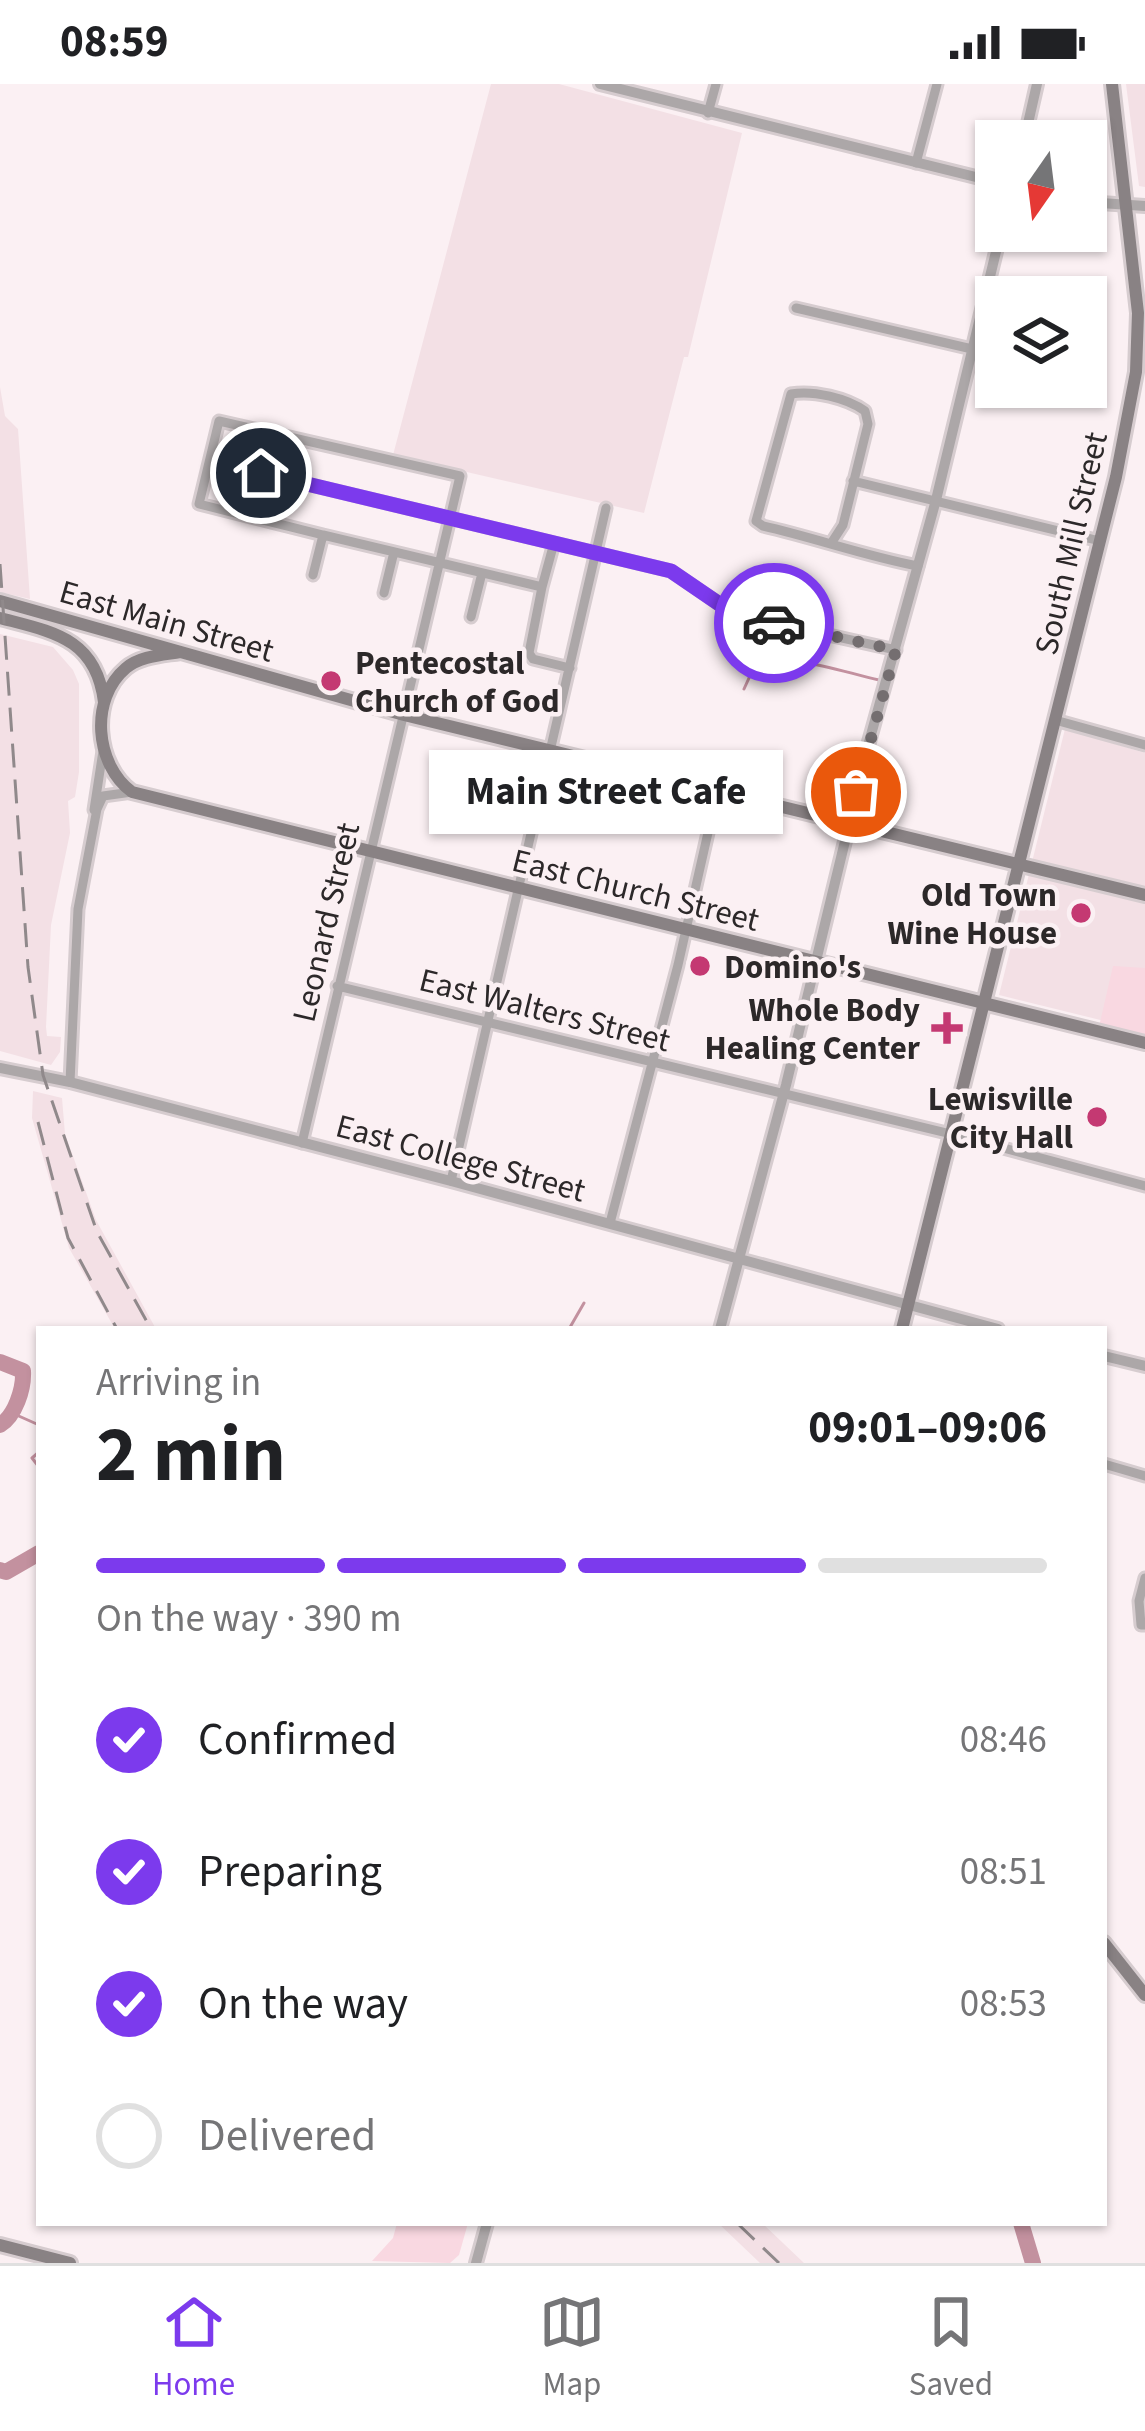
<!DOCTYPE html>
<meta charset="utf-8">
<style>
:root{--surface:#fff;--page:#f6f6f6;--text:#202124;--muted:#757577;--line:#e0e0e0;--accent:#7c3aed}
body{margin:0;font-family:"Source Sans 3",sans-serif;background:var(--page);color:var(--text);height:100vh;display:flex;flex-direction:column;font-size:45px;white-space:nowrap}
*{box-sizing:border-box;margin:0}
p{font-size:39px;color:var(--muted)}
.icon{flex:none;width:66px;height:66px;fill:none;stroke:currentColor;stroke-width:2;stroke-linecap:round;stroke-linejoin:round}
.map{position:relative;flex:1;overflow:hidden}
.drawer{position:absolute;left:36px;top:1242px;width:1071px;height:900px;display:flex;flex-direction:column;background:var(--surface);border-radius:0px;box-shadow:0 3px 9px #0004}
.drawer>*{flex:none}
.needle{width:78px;rotate:194deg}
.controls{position:absolute;left:975px;top:36px;display:grid;gap:24px}
.controls a{display:grid;place-items:center;width:132px;height:132px;border-radius:0px;background:var(--surface);box-shadow:0 3px 9px #0004;font-size:60px}
.pin{position:absolute;display:grid;place-items:center;width:102px;height:102px;color:#fff;margin:-51px;border:6px solid #fff;border-radius:50%;box-shadow:0 3px 12px #0007}
.courier{position:absolute;display:grid;place-items:center;width:120px;height:120px;margin:-60px;border:9px solid #7c3aed;border-radius:50%;background:#fff;color:#222;box-shadow:0 3px 15px #0007}
.bubble{position:absolute;height:84px;border-radius:0px;background:var(--surface);box-shadow:0 3px 9px #0004;font-size:39px;font-weight:700;line-height:84px;text-align:center}
.overview em{font-style:normal;font-weight:700}
.overview div{display:flex;flex-direction:column-reverse}
.overview{display:flex;align-items:center;justify-content:space-between;height:204px;padding:0 60px}
h1{font-size:78px;font-weight:700;line-height:90px}
.bar{display:grid;grid-template-columns:repeat(4,1fr);gap:18px 12px;align-content:center;height:144px;padding:0 60px}
.bar i{height:15px;border-radius:9px;background:var(--line)}
.bar .active{background:var(--accent)}
.bar p{grid-column:span 4}
ol{padding:0 60px;list-style:none}
li{display:flex;align-items:center;gap:36px;height:132px}
li p{margin-inline-start:auto}
li .icon{padding:12px;border-radius:50%;background:var(--accent);color:#fff;stroke-width:4}
li:last-child{color:var(--muted)}
li i{width:66px;height:66px;border:6px solid var(--line);border-radius:50%}
.status{display:flex;justify-content:space-between;align-items:center;height:84px;padding:0 60px;background:var(--surface);direction:ltr}
.status svg{height:33px;fill:currentColor}
.tabs{display:flex;justify-content:space-around;align-items:center;height:168px;border-top:3px solid var(--line);background:var(--surface);font-size:33px;color:var(--muted)}
.tabs a{display:grid;justify-items:center;gap:6px}
.tabs .active{color:var(--accent)}
.map>svg:first-child{display:block}
</style>
<div class="status"><b>08:59</b><svg viewBox="0 0 49 12"><path d="M0 12V9h3v3zM5 12V6h3v6zM10 12V3h3v9zM15 12V0h3v12zM26 1h20v11H26zM47 4h2v5h-2z"/></svg></div>
<div class="map">
<svg width="1145" height="2179" viewBox="0 0 1145 2179">
<rect width="100%" height="100%" fill="#fbf0f3"/>
<!-- built -->
<path fill="#f3e0e5" d="M491 0H559L742 49 688 273H684L644 429 393 371Z
M1126 0H1145V103L1139 102Z
M0 303 5 332 18 345 30 515 0 508Z
M0 550 53 563 73 586 79 600V688L75 713 68 717 70 749 51 841 46 943 47 952 61 953 60 968 51 981 0 967Z
M1065 645 1145 669V947L999 911Z
M33 1007 62 1014 65 1050 96 1136 156 1245H115L69 1164 32 1034Z
M718 2139H762L804 2179H760Z"/>
<!-- green -->
<path fill="#f9d8e1" d="M1113 882 1145 884V958L1098 947Z
M397 2139H468L459 2171 450 2179 372 2177 393 2154Z"/>
<g fill="none" stroke-linecap="round" stroke-linejoin="round">
<!-- stream -->
<path stroke="#c3919f" stroke-width="3" d="M744 605 754 583C791 567 841 588 879 596
M569 1245 584 1219
M12 1329 39 1341
M39 1368 32 1374 39 1383"/>
<!-- river -->
<path stroke="#c3919f" stroke-width="16" d="M0 1278 23 1287C24 1305 15 1332 0 1341
M0 1486 6 1488 39 1469
M1021 2139 1033 2179"/>
<!-- minor casing -->
<g stroke="#d6cccf" stroke-width="15">
<path id="minor" d="M708 29 716 0
M916 79 937 0
M796 224 972 265
M261 389 671 487 734 530 896 566
M853 397 1100 457
M251 433 269 348
M832 458 843 441 868 340 865 327C847 314 813 306 791 310L756 437 763 442C816 454 865 472 918 482
M313 491 323 451 542 503 529 569 533 575 570 584
M542 503 554 459
M384 509 394 468
M471 533 482 489
M1055 636 1145 661
M94 726 103 667
M337 902 951 1050 1145 1102
M70 998 78 825 97 725 103 712 132 708
M302 1059 460 392 219 337 199 420 323 451
M451 1097 606 424
M610 1139 678 881 717 709
M1104 1380 1145 1392
M1145 1494 1139 1517 1141 1541H1145"/>
</g>
<!-- tertiary casing -->
<g stroke="#d6cccf" stroke-width="16">
<path id="tertiary" d="M600 0 996 98
M1024 57 1037 0
M1086 118 1145 122
M0 984 70 998 451 1097 998 1245
M720 1245 786 1001 869 658 936 416 1001 147
M1104 1272 1145 1282
M476 2179 487 2139"/>
</g>
<!-- secondary casing -->
<g stroke="#d6cccf" stroke-width="18">
<path id="secondary" d="M0 517 404 631 1145 811
M0 534C53 548 96 554 104 618
M180 568C162 571 140 572 126 584 89 615 95 681 132 708L1145 959
M902 1245 1116 393 1136 288 1138 229 1112 0
M1104 1859 1145 1911
M0 2161 70 2179"/>
</g>
<!-- minor -->
<use href="#minor" stroke="#aca7a8" stroke-width="9"/>
<!-- tertiary -->
<use href="#tertiary" stroke="#aca7a8" stroke-width="10"/>
<!-- secondary -->
<use href="#secondary" stroke="#898284" stroke-width="12"/>
<!-- rail -->
<path stroke="#90898b" stroke-width="3" stroke-dasharray="24 12" stroke-linecap="butt" d="M0 480 28 883 43 991 97 1148 151 1245
M38 1038 68 1154 117 1245
M737 2139 779 2179"/>
</g>
<g fill="none" stroke-linecap="round" stroke-linejoin="round">
<!-- done -->
<path stroke="#746e70" stroke-width="12" stroke-dasharray="0 21.6" d="M774 539 896 566 856 708"/>
<!-- route -->
<path stroke="#7c3aed" stroke-width="15" d="M261 389 671 487 734 530 774 539"/>
</g>
<!-- markers -->
<g fill="#c43972" stroke="#fbf0f3" stroke-width="4.5">
<circle cx="331" cy="597" r="12"/>
<circle cx="1081" cy="829" r="12"/>
<circle cx="700" cy="882" r="12"/>
<path d="M941 926h12v12h12v12h-12v12h-12v-12h-12v-12h12z"/>
<circle cx="1097" cy="1033" r="12"/>
</g>
<g text-anchor="middle" stroke-width="9" stroke-linejoin="round" paint-order="stroke">
<!-- street labels -->
<g font-size="33" fill="#2c2829" stroke="#fbf0f3">
<text transform="translate(1070 459) rotate(-77)" y="12">South Mill Street</text>
<text transform="translate(167 536) rotate(16)" y="12">East Main Street</text>
<text transform="translate(636 805) rotate(14)" y="12">East Church Street</text>
<text transform="translate(325 838) rotate(-77)" y="12">Leonard Street</text>
<text transform="translate(545 925) rotate(14)" y="12">East Walters Street</text>
<text transform="translate(461 1073) rotate(15)" y="12">East College Street</text>
</g>
<!-- poi labels -->
<g font-size="33" font-weight="bold" fill="#2c2829" stroke="#fbf0f3" text-anchor="end">
<text x="355" y="590" text-anchor="start">Pentecostal<tspan x="355" dy="38">Church of God</tspan></text>
<text x="1057" y="822">Old Town<tspan x="1057" dy="38">Wine House</tspan></text>
<text x="724" y="894" text-anchor="start">Domino's</text>
<text x="920" y="937">Whole Body<tspan x="920" dy="38">Healing Center</tspan></text>
<text x="1073" y="1026">Lewisville<tspan x="1073" dy="38">City Hall</tspan></text>
</g>
</g>
</svg>
<div class="controls">
<a><svg class="needle" viewBox="-14 -14 28 28"><path d="M0-13l5 13h-10z" fill="#e53935"/><path d="M0 13l5-13h-10z" fill="#757577"/></svg></a>
<a><svg class="icon" aria-label="layers" viewBox="0 0 24 24"><path d="M12 4l9 5-9 5-9-5zM3 14l9 5 9-5"/></svg></a>
</div>
<div class="pin" style="left:856px;top:708px;background:#ea580c"><svg class="icon" aria-label="bag" viewBox="0 0 24 24"><path d="M5 8h14l-1 12H6zM9 8a3 3 0 0 1 6 0"/></svg></div>
<div class="pin" style="left:261px;top:389px;background:#1f2937"><svg class="icon" aria-label="home" viewBox="0 0 24 24"><path d="M3 11l9-7 9 7M6 9v11h12V9"/></svg></div>
<div class="courier" style="left:774px;top:539px"><svg class="icon" aria-label="car" viewBox="0 0 24 24"><path d="M5 17H2v-5l4-1 3-4h7l3 4 3 1v5h-3M9 17h6M6 11h13"/><circle cx="7" cy="17" r="2"/><circle cx="17" cy="17" r="2"/></svg></div>
<div class="bubble" style="left:429px;top:666px;width:354px">Main Street Cafe</div>
<section class="drawer">
<div class="overview"><div><h1>2 min</h1><p>Arriving in</p></div><em>09:01–09:06</em></div>
<div class="bar"><i class="active"></i><i class="active"></i><i class="active"></i><i></i><p>On the way · 390 m</p></div>
<ol>
<li><svg class="icon" aria-label="check" viewBox="0 0 24 24"><path d="M5 12l5 5 9-10"/></svg>Confirmed<p>08:46</p></li>
<li><svg class="icon" aria-label="check" viewBox="0 0 24 24"><path d="M5 12l5 5 9-10"/></svg>Preparing<p>08:51</p></li>
<li><svg class="icon" aria-label="check" viewBox="0 0 24 24"><path d="M5 12l5 5 9-10"/></svg>On the way<p>08:53</p></li>
<li><i></i>Delivered</li>
</ol>
</section>
</div>
<nav class="tabs">
<a class="active"><svg class="icon" aria-label="home" viewBox="0 0 24 24"><path d="M3 11l9-7 9 7M6 9v11h12V9"/></svg>Home</a>
<a><svg class="icon" aria-label="map" viewBox="0 0 24 24"><path d="M3 6l6-2 6 2 6-2v14l-6 2-6-2-6 2zM9 4v14M15 6v14"/></svg>Map</a>
<a><svg class="icon" aria-label="saved" viewBox="0 0 24 24"><path d="M7 4h10v16l-5-4-5 4z"/></svg>Saved</a>
</nav>
